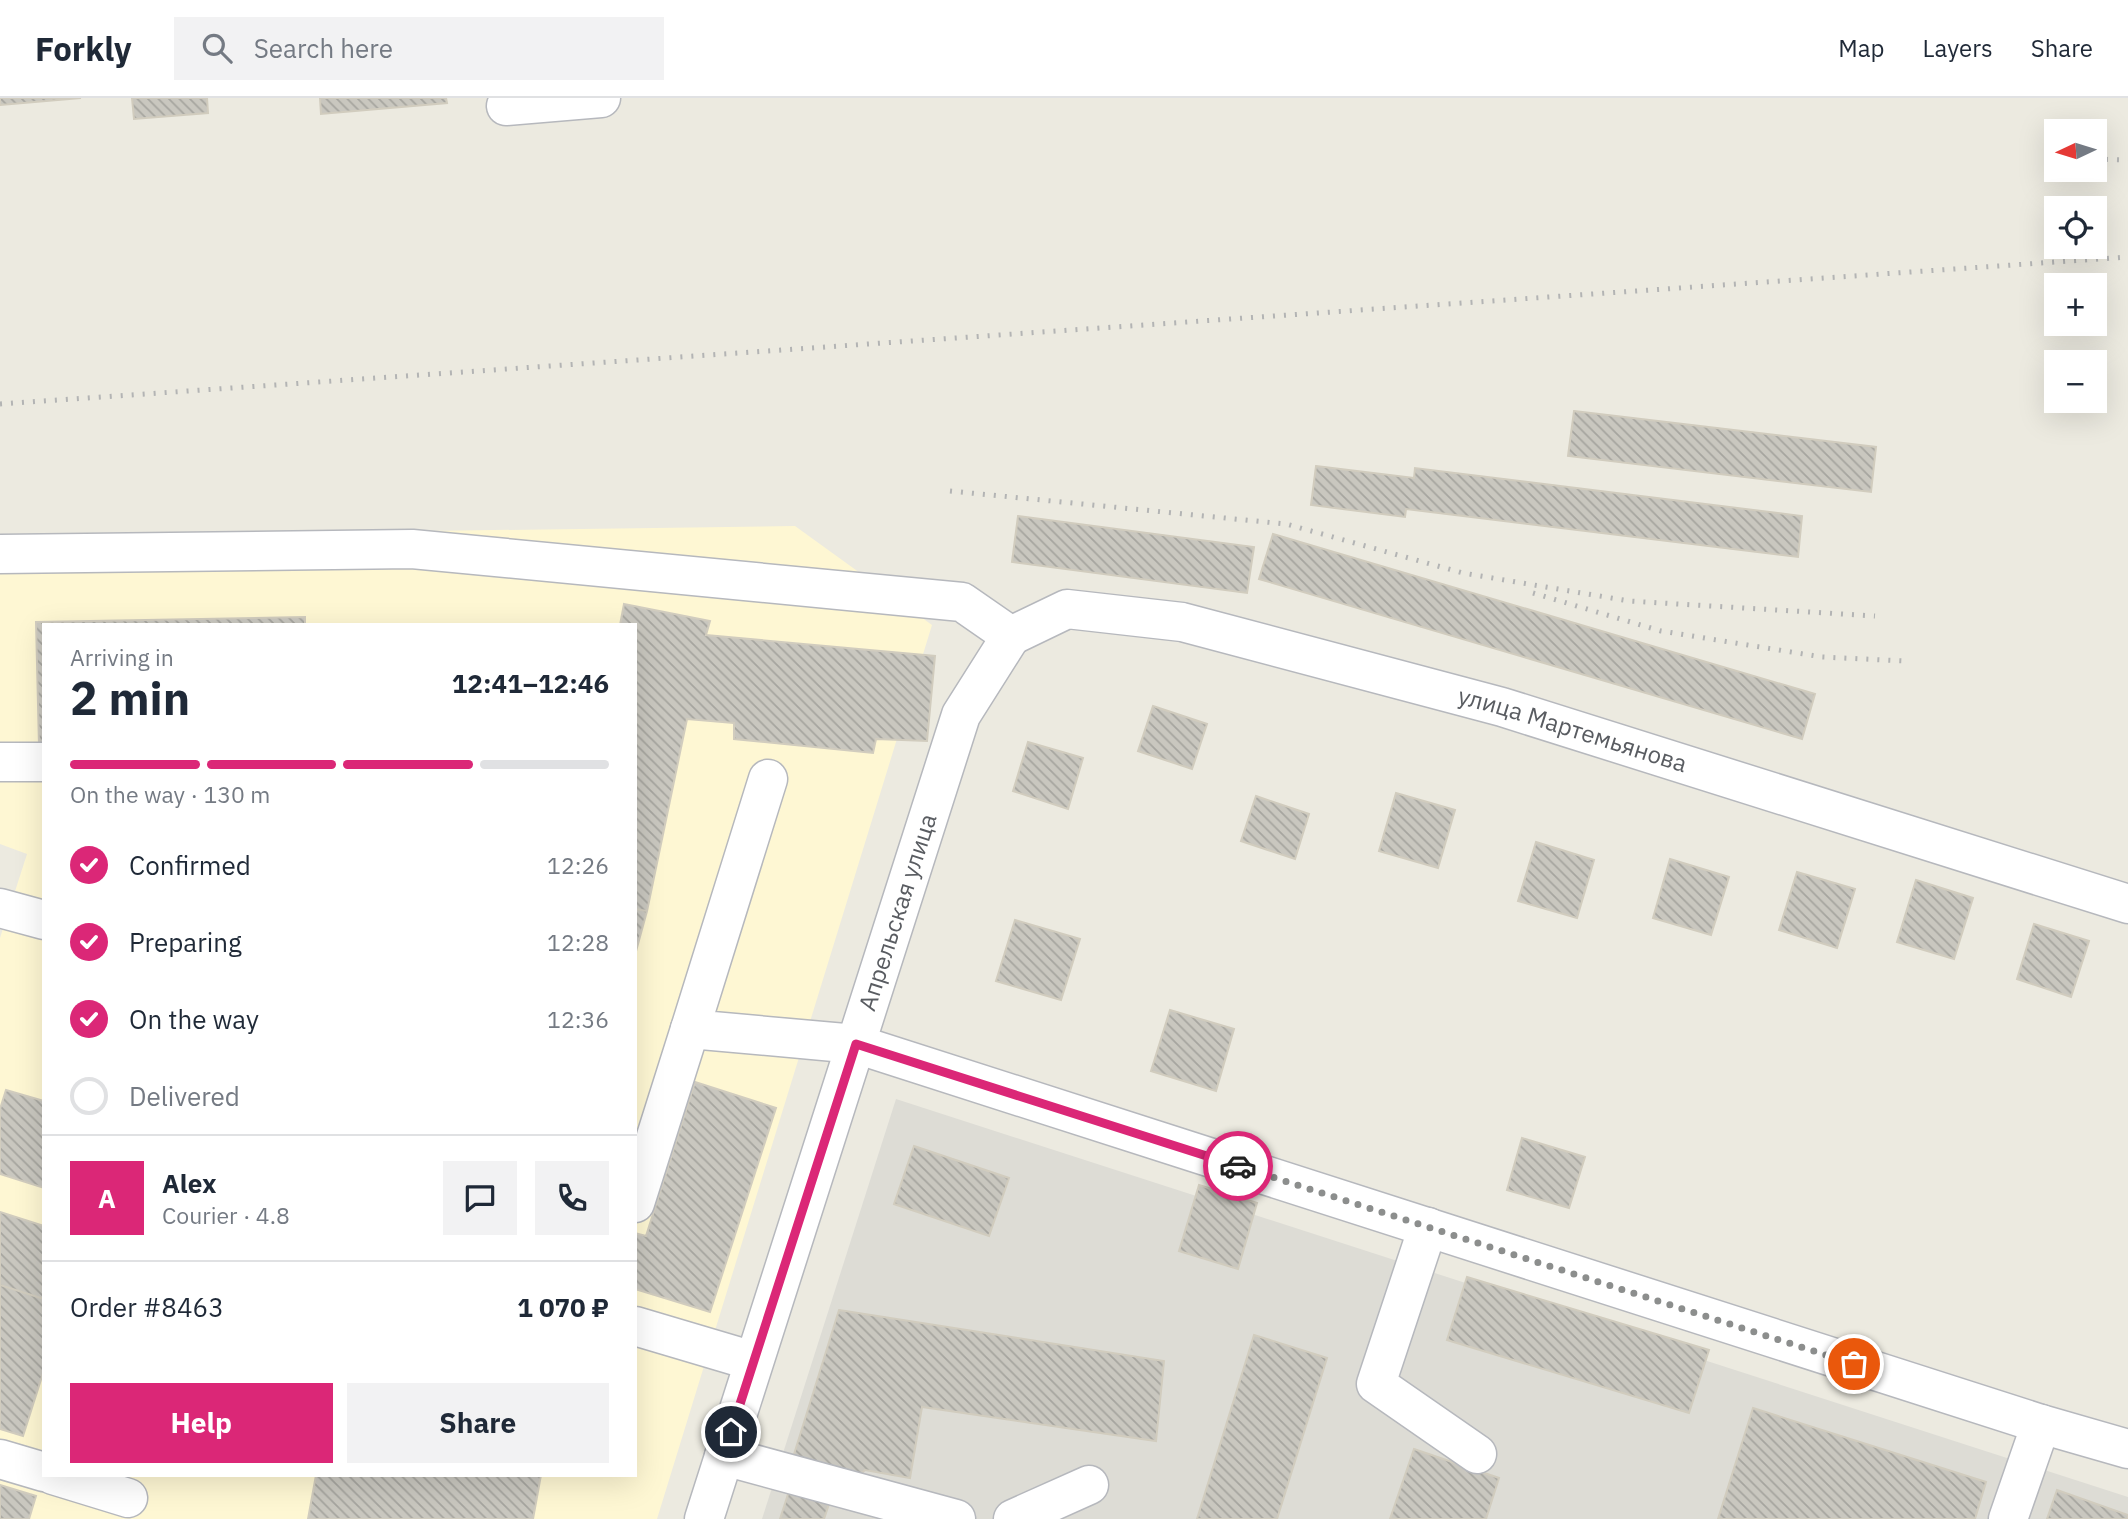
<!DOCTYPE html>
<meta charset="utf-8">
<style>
:root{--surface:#fff;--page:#f2f2f3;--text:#1f2937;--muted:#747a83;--line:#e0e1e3;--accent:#db2777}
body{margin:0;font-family:"IBM Plex Sans",sans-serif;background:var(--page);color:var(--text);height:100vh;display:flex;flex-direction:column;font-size:26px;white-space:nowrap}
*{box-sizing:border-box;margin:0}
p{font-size:23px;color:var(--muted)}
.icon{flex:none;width:38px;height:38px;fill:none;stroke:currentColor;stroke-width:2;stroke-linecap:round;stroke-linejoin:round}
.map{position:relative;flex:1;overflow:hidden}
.panel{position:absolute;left:42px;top:525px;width:595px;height:854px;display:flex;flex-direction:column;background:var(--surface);border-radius:0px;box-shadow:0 7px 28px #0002}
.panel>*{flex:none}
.needle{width:46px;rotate:266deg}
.fabs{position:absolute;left:2044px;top:21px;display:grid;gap:14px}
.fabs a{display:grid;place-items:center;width:63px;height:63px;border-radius:0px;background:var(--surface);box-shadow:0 7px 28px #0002;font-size:35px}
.pin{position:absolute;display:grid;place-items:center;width:60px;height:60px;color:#fff;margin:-30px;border:4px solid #fff;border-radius:50%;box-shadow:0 2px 7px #0007}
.courier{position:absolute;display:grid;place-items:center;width:70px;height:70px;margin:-35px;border:5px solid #db2777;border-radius:50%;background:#fff;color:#222;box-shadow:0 2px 9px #0007}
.summary em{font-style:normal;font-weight:700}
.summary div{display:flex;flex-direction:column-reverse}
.summary{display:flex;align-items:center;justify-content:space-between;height:119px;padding:0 28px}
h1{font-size:46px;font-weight:700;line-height:52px}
.bar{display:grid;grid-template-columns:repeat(4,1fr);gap:10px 7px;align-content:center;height:84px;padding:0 28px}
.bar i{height:9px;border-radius:5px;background:var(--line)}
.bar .current{background:var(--accent)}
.bar p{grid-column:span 4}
.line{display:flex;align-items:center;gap:18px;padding:0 28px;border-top:2px solid var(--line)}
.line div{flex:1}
.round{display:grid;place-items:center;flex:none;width:74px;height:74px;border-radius:0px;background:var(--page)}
ol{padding:0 28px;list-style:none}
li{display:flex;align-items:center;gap:21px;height:77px}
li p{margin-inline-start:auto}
li .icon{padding:7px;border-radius:50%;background:var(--accent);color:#fff;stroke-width:4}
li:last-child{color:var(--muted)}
li i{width:38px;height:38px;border:4px solid var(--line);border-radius:50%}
.primary-button{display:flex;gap:14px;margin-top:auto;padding:14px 28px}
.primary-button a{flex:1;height:80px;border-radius:0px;background:var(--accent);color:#fff;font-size:28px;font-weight:700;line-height:80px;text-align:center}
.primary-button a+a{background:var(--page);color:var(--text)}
header{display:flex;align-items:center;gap:42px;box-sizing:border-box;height:98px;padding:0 35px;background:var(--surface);border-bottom:2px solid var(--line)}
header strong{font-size:33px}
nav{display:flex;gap:38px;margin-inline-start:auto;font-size:24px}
.search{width:490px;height:63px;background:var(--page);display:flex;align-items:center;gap:18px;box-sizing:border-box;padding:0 24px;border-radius:0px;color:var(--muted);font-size:26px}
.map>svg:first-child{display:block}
</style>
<header>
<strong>Forkly</strong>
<div class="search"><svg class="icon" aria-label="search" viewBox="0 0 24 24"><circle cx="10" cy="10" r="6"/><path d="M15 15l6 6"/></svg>Search here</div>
<nav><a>Map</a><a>Layers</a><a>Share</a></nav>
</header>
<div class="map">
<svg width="2128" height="1421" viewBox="0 0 2128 1421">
<defs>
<pattern id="building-back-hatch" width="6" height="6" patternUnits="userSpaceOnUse" patternTransform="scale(1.75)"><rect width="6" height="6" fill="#c9c7bf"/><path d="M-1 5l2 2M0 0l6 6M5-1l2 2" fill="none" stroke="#a6a59f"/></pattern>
</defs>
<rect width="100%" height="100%" fill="#eceae0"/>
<!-- commercial -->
<path fill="#fef7d3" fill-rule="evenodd" d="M795 428 932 527 657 1421H0V840L27 756 0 746V447L426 433ZM44 527H635V1377H44Z"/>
<!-- industrial -->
<path fill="#dddcd5" d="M896 1001 2128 1399V1421H762Z"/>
<!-- building -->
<path fill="url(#building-back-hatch)" stroke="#d1ccbe" stroke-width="2" d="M0 0H81L0 7Z
M132 0H207L208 15 134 21Z
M320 0H446L447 5 321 16Z
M1574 313 1876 349 1871 394 1568 358Z
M1316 368 1414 380 1415 370 1802 418 1798 459 1406 411 1405 419 1311 407Z
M1018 418 1254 449 1247 495 1012 464Z
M1273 436 1815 596 1802 641 1259 481Z
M624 506 710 523 706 537 935 558 927 643 876 641 873 655 734 641V625L687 621 647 813 635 811V527H620Z
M305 519V527H44V646L39 647 36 524Z
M1153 608 1207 626 1192 671 1138 653Z
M1028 644 1083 660 1068 711 1013 693Z
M1396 695 1455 712 1438 770 1379 753Z
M1256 698 1309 716 1295 761 1241 743Z
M1536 744 1594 762 1577 820 1518 803Z
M1670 761 1729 779 1711 837 1653 820Z
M1797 774 1855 791 1837 850 1779 832Z
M1916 782 1973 800 1954 861 1897 844Z
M635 811 647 813 635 857Z
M1015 822 1080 841 1061 902 996 883Z
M2034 826 2089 843 2071 899 2017 881Z
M1170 912 1234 931 1216 993 1151 973Z
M695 984 776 1010 710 1214 635 1191V1135L646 1138Z
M6 992 44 1003V1090L0 1076V1011Z
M1522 1040 1585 1059 1569 1110 1507 1092Z
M914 1048 1009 1080 989 1138 894 1106Z
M1199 1087 1257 1105 1238 1171 1179 1153Z
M0 1114 44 1128V1201L0 1187Z
M1467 1179 1709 1252 1689 1315 1447 1242Z
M0 1187 44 1201V1272L23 1338 0 1331Z
M839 1212 1164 1263 1156 1343 922 1309 910 1380 865 1372 859 1378 791 1366Z
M1254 1237 1327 1260 1277 1421H1197Z
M1753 1310 1986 1384 1975 1421H1718Z
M1414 1351 1499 1380 1486 1421H1390Z
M316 1377H541L533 1421H308Z
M0 1387 36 1398 29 1421H0Z
M790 1390 830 1403 824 1421H780Z
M2057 1392 2128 1417V1421H2047Z"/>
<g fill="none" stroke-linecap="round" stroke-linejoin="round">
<!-- minor casing -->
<g stroke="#b6b8bd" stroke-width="41">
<g id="minor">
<path d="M506 8 601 0"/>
<path d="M0 456 412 451 962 504 1011 538"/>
<path id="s1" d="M1011 538 1067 511 1182 524 1502 609 2128 806"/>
<path d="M0 664H44"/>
<path d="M768 681 690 931 856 946 2041 1326 2128 1351"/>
<path d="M0 810 44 822"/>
<path d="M635 1105 690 931"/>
<path d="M1428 1129 1376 1286 1477 1356"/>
<path d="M635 1228 753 1263"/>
<path d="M724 1358 956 1421"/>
<path d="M0 1361 44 1374"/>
<path d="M53 1377 128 1400"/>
<path id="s2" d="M704 1421 961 617 1011 538"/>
<path d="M1013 1421 1089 1387"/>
<path d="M2008 1421 2041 1326"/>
</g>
</g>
<!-- minor -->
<use href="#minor" stroke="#fff" stroke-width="38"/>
<!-- rail -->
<path stroke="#b3b4b4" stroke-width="5" stroke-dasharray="2 9" stroke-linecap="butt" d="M2095 61 2128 62
M0 306 2128 159
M950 393 1286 426 1463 475 1629 503 1875 518
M1533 495 1661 533 1822 559 1906 563"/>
</g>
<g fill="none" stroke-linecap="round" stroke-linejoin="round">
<!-- done -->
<path stroke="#8c8e8d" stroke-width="7" stroke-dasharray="0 12.6" d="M1238 1068 1854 1266"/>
<!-- route -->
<path stroke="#db2777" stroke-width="9" d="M731 1334 856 946 1238 1068"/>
</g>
<g text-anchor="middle" stroke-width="5" stroke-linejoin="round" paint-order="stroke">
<!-- street labels -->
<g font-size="24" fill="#595c61" stroke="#fff">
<text dy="8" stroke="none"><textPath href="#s1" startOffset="583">улица Мартемьянова</textPath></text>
<text dy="8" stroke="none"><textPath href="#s2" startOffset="637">Апрельская улица</textPath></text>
</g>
</g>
</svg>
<div class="fabs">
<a><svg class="needle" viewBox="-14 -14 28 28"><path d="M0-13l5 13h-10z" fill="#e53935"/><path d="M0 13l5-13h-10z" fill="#747a83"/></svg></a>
<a><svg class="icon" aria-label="locate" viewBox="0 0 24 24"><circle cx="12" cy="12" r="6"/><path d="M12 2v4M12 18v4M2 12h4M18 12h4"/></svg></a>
<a>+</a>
<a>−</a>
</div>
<div class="pin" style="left:1854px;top:1266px;background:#ea580c"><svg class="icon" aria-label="bag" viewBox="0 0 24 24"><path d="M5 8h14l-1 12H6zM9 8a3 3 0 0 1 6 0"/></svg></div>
<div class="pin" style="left:731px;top:1334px;background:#1f2937"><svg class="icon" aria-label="home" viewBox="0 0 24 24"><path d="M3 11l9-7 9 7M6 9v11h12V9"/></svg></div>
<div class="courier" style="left:1238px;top:1068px"><svg class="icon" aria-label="car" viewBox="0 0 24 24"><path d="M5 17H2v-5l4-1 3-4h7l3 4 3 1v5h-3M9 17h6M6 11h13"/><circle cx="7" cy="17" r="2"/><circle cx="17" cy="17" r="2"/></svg></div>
<section class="panel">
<div class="summary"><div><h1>2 min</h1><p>Arriving in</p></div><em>12:41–12:46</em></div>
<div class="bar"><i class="current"></i><i class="current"></i><i class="current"></i><i></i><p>On the way · 130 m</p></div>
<ol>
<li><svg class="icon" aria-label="check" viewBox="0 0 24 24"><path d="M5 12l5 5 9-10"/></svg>Confirmed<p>12:26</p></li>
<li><svg class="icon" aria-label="check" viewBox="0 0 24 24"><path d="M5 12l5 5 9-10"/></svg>Preparing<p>12:28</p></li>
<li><svg class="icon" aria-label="check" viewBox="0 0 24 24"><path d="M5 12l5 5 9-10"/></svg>On the way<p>12:36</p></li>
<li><i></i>Delivered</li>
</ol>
<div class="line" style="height:126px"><b class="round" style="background:var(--accent);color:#fff">A</b><div><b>Alex</b><p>Courier · 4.8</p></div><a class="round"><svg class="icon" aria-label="chat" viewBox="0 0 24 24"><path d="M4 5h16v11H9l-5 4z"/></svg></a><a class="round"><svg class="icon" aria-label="phone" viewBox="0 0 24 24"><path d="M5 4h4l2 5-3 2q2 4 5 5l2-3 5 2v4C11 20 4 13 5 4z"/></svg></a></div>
<div class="line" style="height:91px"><div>Order #8463</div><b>1 070 ₽</b></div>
<div class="primary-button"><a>Help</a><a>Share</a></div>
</section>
</div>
